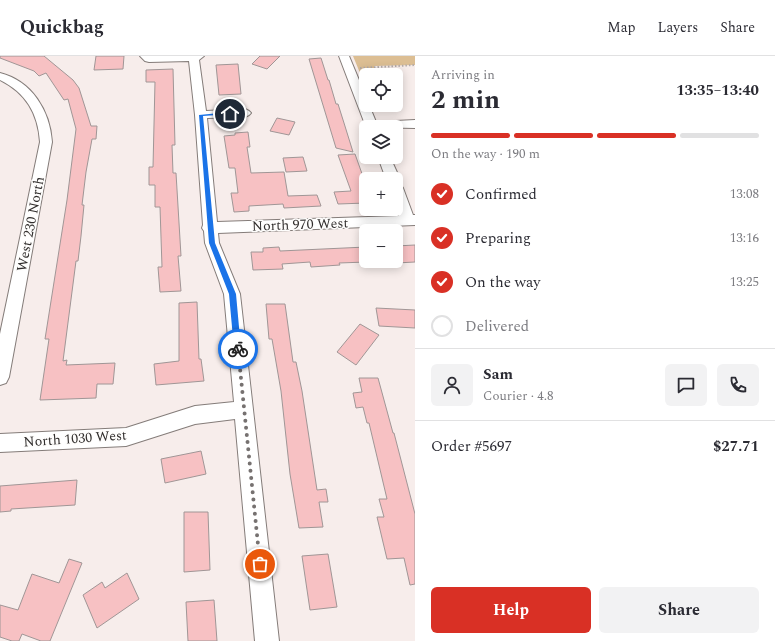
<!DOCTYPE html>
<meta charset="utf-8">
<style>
:root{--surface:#fff;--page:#f2f2f3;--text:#2b2b33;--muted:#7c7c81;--line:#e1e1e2;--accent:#d93025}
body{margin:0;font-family:Spectral,serif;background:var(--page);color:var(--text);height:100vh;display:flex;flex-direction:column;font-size:15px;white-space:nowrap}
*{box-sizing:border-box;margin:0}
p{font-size:13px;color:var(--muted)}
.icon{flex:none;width:22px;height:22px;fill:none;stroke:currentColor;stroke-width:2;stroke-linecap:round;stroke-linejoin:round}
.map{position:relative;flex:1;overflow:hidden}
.sheet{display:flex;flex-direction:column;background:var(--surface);width:360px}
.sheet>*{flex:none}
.controls{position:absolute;left:359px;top:12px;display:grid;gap:8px}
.controls a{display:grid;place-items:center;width:44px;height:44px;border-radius:6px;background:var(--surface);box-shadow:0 2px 10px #0003;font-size:20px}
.pin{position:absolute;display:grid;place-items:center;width:34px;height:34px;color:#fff;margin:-17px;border:2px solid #fff;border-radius:50%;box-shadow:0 1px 4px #0007}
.courier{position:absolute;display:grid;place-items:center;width:40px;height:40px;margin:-20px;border:3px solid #1a73e8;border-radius:50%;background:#fff;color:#222;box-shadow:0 1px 5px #0007}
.headline em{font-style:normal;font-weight:700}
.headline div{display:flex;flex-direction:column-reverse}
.headline{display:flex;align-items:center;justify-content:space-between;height:68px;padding:0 16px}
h1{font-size:26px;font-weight:700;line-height:30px}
.bar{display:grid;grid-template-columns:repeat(4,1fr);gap:6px 4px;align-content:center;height:48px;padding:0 16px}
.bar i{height:5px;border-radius:3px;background:var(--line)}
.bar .current{background:var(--accent)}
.bar p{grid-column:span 4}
.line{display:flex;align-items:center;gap:10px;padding:0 16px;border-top:1px solid var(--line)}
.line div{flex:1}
.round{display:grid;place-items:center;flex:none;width:42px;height:42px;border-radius:6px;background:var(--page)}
ol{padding:0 16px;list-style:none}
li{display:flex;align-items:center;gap:12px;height:44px}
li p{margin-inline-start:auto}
li .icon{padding:4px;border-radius:50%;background:var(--accent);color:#fff;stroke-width:4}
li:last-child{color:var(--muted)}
li i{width:22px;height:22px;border:2px solid var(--line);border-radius:50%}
.button{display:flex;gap:8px;margin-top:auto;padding:8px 16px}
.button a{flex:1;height:46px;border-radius:6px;background:var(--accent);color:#fff;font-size:16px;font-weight:700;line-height:46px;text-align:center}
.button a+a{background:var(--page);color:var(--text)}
header{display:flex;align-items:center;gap:24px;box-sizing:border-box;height:56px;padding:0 20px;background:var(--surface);border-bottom:1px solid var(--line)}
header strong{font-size:19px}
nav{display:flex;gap:22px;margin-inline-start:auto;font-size:14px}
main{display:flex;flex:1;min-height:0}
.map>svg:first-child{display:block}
</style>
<header>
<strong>Quickbag</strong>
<nav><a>Map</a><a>Layers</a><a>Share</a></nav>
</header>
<main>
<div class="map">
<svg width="415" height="585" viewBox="0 0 415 585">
<rect width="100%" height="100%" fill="#f7edeb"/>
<!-- green -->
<path fill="#dcbe93" d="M353 0H415V9L374 10 377 16 360 17Z"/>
<!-- building -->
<path fill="#f7c1c3" stroke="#a09696" d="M0 0H44L73 24 79 32 91 70H97L96 83H92L86 116 82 149H84L81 180 78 205H76L63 305 67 304 66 309 115 307 113 328H97L96 342 40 344 49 283H45L67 144 76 73 68 43 64 44 46 17 39 20 34 15 0 2Z
M96 0H124L123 13 94 14Z
M260 0H280L267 13 252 8Z
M321 2 328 24H329L336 48H338L344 67 353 96 336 92 309 3Z
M238 8 241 38 219 39 216 9Z
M173 13 175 89H172L173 117H176L181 200H178L181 235 160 236 158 211H162L160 151H155V129H149V111H153L155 26H146V14Z
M277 62 295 66 289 79 270 75Z
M248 76 250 91H247L251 117 284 116 288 140 317 139 321 150 284 152 283 148 249 150V155L234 156 231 137H238L235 112H229L224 80 235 79V77Z
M355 98 366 129V147L338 148 334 136 351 135 338 99Z
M303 101 307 115 286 116 283 102Z
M415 189V206L396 207V190Z
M279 191 280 195 366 191V206L339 207 340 209 311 211 310 206 282 208 283 213 253 214 251 196H263V192Z
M197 246 199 303H201L204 325 156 329 154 308 179 305V247Z
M266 248H285L293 306H296L302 335 317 434 326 433 328 446H319L323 471 299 472 290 418 281 335 272 283H269Z
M376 252 415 254V272L379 270Z
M360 268 379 279 356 309 337 296Z
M359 322H378L393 377H394L415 458V528L410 529 404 502 387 503 377 461H384L379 443H387L369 367H367L363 351 356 352 353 337 362 336Z
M201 395 206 418 165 427 161 403Z
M77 424 75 449 11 453V455L0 456V430Z
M184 456H208L210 514 184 516Z
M328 498 337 551 310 554 302 500Z
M69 503 82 507 50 585H41L22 578 19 585H12L0 581V549L18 554 32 518 59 527Z
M127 517 139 543 97 572 83 539 102 526 105 532Z
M214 544 217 585H188L186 546Z"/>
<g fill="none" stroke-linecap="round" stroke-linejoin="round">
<!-- minor casing -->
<g stroke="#847c79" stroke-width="2">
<path id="minor" d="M140 0H204L199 4 206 55 245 53 249 55 251 57 249 59 245 61 207 62 217 166 399 160 396 150V127L401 129 403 132 413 159H415V169L218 177 219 187 240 238 279 585H255L235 363 195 368 126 390 0 396V378L126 372 195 350 234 346 224 238 205 187 204 175 202 172 203 169 195 59 189 5 149 6 145 5Z
M339 0H349L366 41V49H369L376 66 415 64V72L366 71Z
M0 17C32 25 50 55 52 86L9 321 6 327 0 329V278L40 86C38 57 26 37 0 24Z
M378 101H390L400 123 398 126 396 127V123H386Z"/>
</g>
<!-- path -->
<path stroke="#b3abaa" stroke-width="2" stroke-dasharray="1.5 2" stroke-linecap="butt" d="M360 12 415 9"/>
<!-- minor -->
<use href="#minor" fill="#fff" fill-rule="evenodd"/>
</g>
<!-- route -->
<path fill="#1a73e8" d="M230 56 232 58 203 60 215 187 236 238 241 293 238 296 234 293 229 238 209 187 199 59Z"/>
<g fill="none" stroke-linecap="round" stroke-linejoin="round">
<!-- done -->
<path stroke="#767170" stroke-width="4" stroke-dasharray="0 7.2" d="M238 293 260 508"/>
</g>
<g text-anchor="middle" stroke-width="3" stroke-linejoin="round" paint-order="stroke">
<!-- street labels -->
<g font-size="14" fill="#312e2d" stroke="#fefdfc">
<text transform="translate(30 168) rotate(-79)" y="5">West 230 North</text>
<text transform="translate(300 168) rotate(-2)" y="5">North 970 West</text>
<text transform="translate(75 382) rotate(-4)" y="5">North 1030 West</text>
</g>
</g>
</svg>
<div class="controls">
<a><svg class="icon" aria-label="locate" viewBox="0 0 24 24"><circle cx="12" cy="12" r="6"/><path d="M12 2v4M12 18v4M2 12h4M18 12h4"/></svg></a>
<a><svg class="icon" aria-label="layers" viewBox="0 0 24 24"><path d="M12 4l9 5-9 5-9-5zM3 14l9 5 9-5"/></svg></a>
<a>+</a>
<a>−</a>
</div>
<div class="pin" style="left:260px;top:508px;background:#ea580c"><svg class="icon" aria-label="bag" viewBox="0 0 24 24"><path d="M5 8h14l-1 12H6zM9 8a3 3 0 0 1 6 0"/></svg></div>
<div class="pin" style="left:230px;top:58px;background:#1f2937"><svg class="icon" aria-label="home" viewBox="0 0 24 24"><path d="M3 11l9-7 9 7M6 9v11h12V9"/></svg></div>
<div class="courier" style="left:238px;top:293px"><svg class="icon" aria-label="bike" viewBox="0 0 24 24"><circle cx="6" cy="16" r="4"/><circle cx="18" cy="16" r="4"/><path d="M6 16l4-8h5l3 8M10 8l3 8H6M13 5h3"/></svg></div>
</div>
<section class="sheet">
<div class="headline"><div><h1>2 min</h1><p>Arriving in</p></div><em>13:35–13:40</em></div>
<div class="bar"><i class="current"></i><i class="current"></i><i class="current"></i><i></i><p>On the way · 190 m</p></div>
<ol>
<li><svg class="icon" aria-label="check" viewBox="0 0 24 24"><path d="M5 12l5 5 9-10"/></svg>Confirmed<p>13:08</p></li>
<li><svg class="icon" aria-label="check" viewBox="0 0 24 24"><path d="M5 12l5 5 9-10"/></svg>Preparing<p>13:16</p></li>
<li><svg class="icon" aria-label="check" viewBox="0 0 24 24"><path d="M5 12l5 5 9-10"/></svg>On the way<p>13:25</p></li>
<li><i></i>Delivered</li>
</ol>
<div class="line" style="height:72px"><a class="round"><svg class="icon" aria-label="person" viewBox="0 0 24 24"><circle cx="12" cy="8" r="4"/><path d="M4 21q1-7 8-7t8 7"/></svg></a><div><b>Sam</b><p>Courier · 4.8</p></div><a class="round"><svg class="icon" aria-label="chat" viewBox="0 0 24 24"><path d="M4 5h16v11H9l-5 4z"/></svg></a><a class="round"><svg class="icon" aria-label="phone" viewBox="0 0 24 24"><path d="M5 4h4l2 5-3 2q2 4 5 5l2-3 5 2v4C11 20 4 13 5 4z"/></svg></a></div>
<div class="line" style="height:52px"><div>Order #5697</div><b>$27.71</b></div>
<div class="button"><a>Help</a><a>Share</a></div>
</section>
</main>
